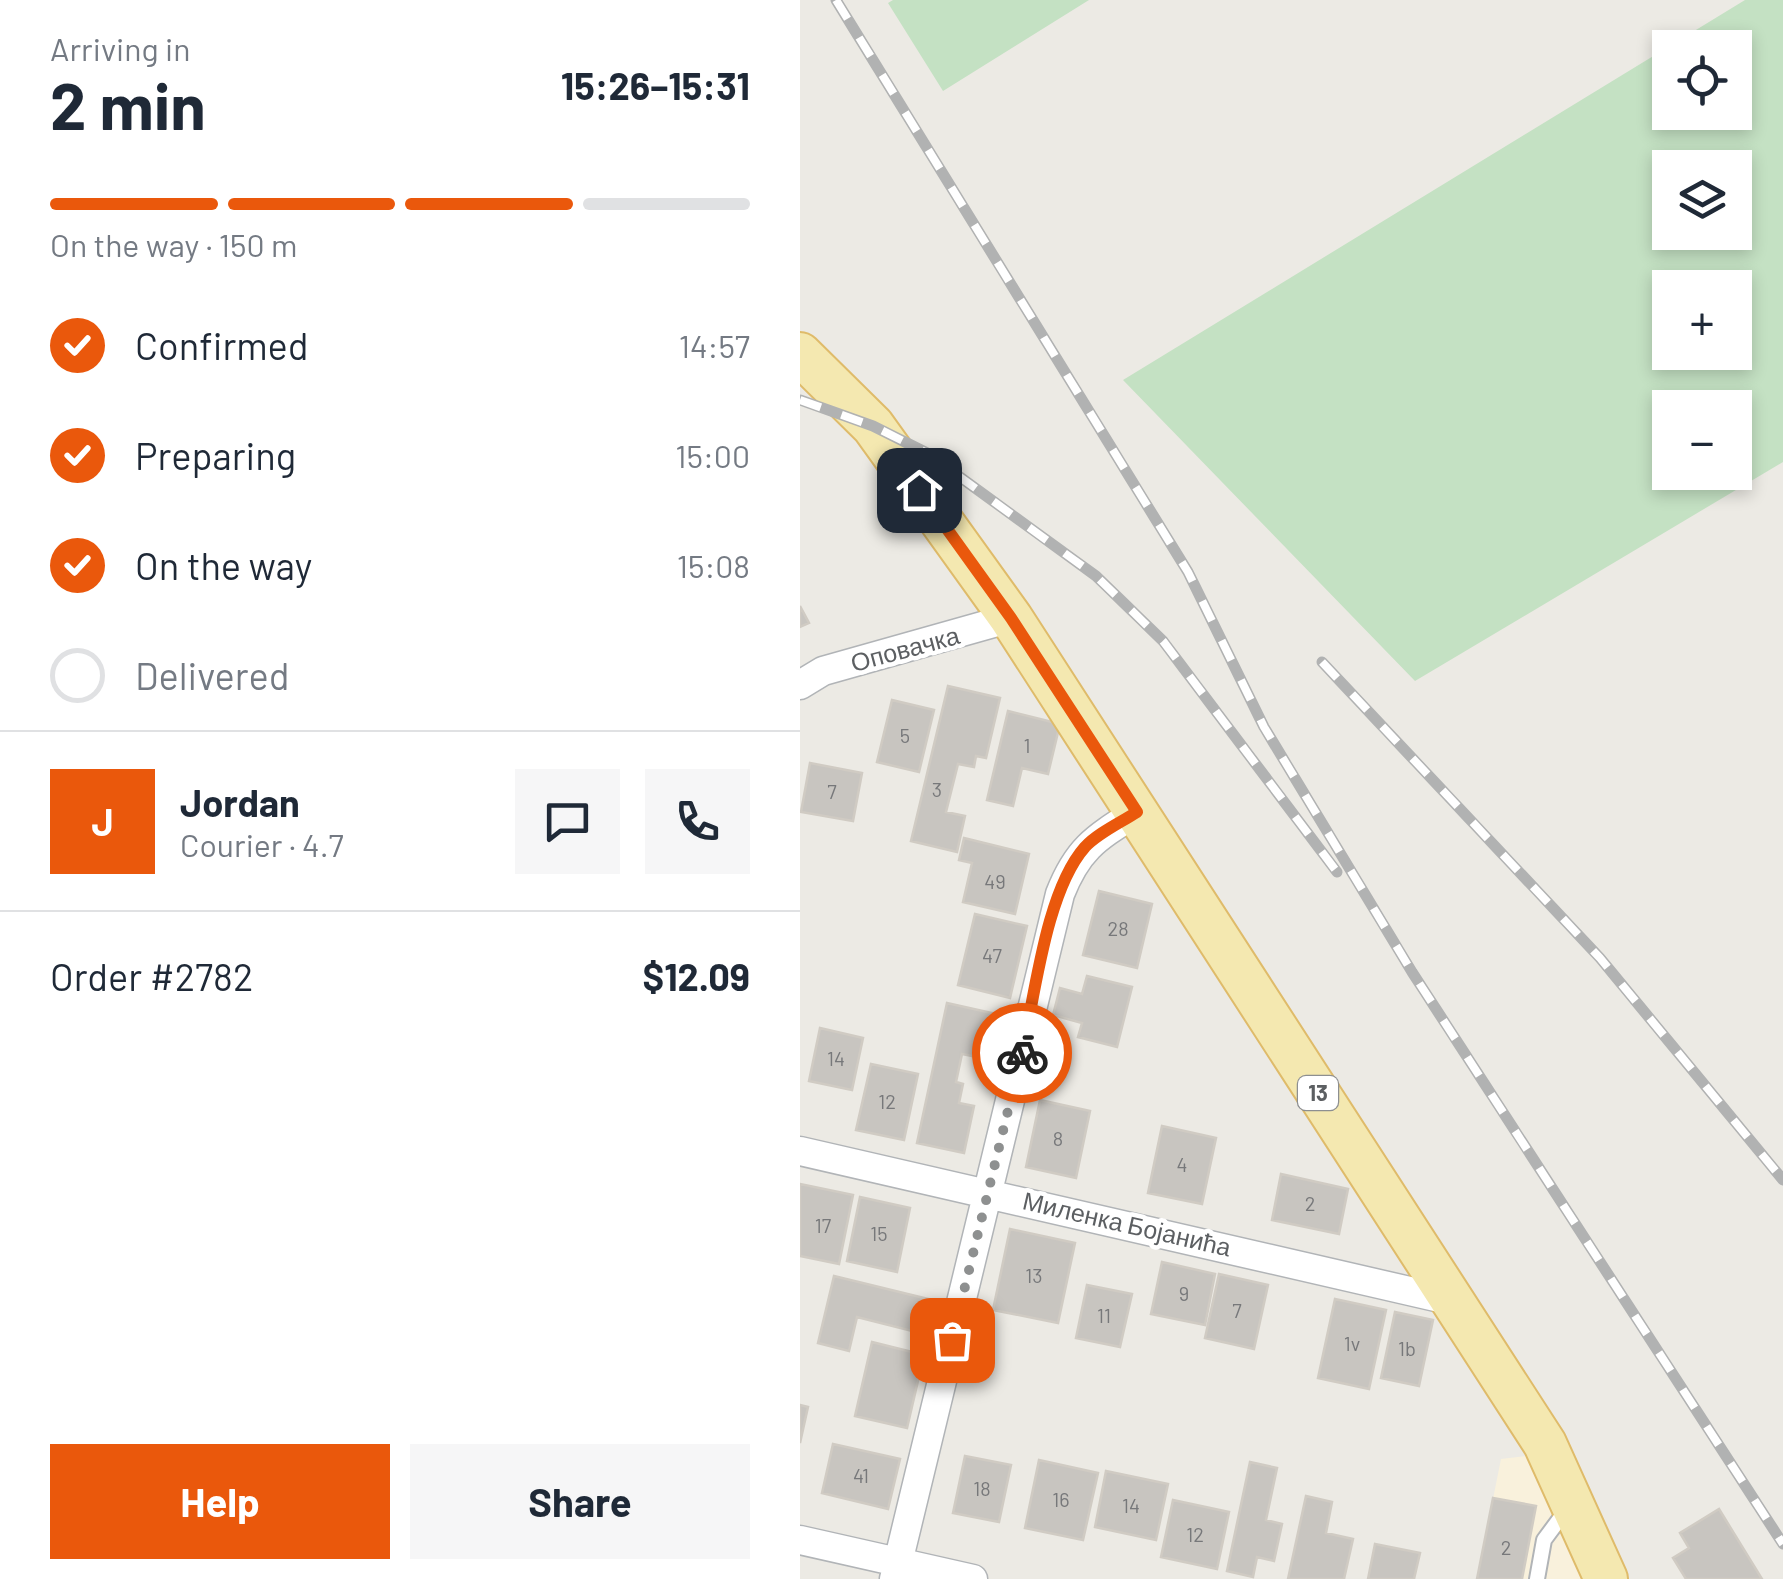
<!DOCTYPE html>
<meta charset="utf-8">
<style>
:root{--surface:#fff;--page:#f6f6f7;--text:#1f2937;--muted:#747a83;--line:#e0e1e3;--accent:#ea580c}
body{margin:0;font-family:Barlow,sans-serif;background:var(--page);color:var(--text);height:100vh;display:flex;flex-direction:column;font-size:38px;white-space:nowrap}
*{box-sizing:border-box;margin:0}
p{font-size:32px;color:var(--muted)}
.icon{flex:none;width:55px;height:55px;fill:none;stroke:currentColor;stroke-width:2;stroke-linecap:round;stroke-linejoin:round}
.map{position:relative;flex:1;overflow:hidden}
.side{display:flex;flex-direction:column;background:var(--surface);width:800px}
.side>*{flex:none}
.tools{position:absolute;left:852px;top:30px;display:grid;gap:20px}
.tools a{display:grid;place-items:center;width:100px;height:100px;border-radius:0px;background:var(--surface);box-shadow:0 5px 15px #0003;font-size:50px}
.pin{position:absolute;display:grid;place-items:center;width:85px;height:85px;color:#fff;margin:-42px;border-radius:20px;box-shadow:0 5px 15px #0006}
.courier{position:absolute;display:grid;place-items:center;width:100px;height:100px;margin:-50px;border:8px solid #ea580c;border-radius:50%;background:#fff;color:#222;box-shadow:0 2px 12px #0007}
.overview em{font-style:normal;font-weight:700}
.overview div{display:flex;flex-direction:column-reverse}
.overview{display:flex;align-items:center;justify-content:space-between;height:170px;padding:0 50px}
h1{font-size:65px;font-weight:700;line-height:75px}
.bar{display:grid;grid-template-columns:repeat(4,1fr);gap:15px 10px;align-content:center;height:120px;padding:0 50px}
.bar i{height:12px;border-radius:8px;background:var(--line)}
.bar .selected{background:var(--accent)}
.bar p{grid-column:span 4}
.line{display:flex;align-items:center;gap:25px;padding:0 50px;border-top:2px solid var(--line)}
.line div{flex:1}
.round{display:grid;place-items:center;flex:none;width:105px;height:105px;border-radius:0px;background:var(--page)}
ol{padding:0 50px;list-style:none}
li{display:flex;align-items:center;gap:30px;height:110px}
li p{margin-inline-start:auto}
li .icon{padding:10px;border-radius:50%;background:var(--accent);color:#fff;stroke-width:4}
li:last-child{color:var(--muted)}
li i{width:55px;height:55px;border:5px solid var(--line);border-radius:50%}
.primary-button{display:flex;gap:20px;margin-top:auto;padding:20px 50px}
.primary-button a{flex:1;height:115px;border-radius:0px;background:var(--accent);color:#fff;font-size:40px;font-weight:700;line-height:115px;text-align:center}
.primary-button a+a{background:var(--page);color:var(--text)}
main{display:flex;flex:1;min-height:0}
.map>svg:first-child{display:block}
</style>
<main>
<section class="side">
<div class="overview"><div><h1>2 min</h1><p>Arriving in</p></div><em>15:26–15:31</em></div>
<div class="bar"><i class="selected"></i><i class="selected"></i><i class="selected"></i><i></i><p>On the way · 150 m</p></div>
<ol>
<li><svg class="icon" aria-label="check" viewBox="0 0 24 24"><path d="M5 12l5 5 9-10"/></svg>Confirmed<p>14:57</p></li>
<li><svg class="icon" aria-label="check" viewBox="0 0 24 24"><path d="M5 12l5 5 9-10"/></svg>Preparing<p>15:00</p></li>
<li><svg class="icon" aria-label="check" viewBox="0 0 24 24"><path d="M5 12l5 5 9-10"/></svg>On the way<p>15:08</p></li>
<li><i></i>Delivered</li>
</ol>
<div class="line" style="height:180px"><b class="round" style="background:var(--accent);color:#fff">J</b><div><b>Jordan</b><p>Courier · 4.7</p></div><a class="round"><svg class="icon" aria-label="chat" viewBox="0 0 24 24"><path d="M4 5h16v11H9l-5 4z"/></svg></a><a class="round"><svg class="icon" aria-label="phone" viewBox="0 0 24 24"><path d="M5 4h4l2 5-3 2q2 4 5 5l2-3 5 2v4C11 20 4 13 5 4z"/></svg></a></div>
<div class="line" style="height:130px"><div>Order #2782</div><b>$12.09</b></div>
<div class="primary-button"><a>Help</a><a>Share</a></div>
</section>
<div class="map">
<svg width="983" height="1579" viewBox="0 0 983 1579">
<rect width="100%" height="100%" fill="#eceae4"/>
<!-- commercial -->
<path fill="#f9f1dc" d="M735 1455 793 1579H677L701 1459Z"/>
<!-- green -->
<path fill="#c4e1c3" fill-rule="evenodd" d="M93 0H289L143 91 88 3Z
M945 0H983V462L615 681 323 380ZM870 48H935V112H870ZM870 168H935V232H870ZM870 288H935V352H870ZM870 408H935V472H870Z"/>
<!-- building -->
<path fill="#c8c5c0" stroke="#d0cbc3" stroke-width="2.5" d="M0 606 9 623 0 627Z
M148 686 200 698 186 758 176 756 174 767 158 764 146 812 165 816 157 852 111 841Z
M92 700 134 710 119 772 77 762Z
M208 711 260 724 248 774 222 768 213 806 187 800Z
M10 763 62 773 53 821 1 812Z
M164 838 229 854 215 914 163 902 172 863 159 860Z
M299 891 352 904 337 968 283 955Z
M175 914 227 926 210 998 158 985Z
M287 976 332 987 317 1047 278 1037 282 1023 253 1015 260 988 282 994Z
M147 1003 196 1014 187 1059 162 1054 156 1082 163 1084 159 1103 174 1106 164 1153 117 1143Z
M20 1028 63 1038 52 1090 9 1081Z
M71 1064 118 1074 104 1140 56 1130Z
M240 1100 290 1111 276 1178 226 1167Z
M362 1126 416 1138 402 1204 348 1193Z
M481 1174 548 1189 539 1234 472 1220Z
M0 1184 53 1195 39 1264 0 1256Z
M60 1197 110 1208 97 1272 47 1261Z
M210 1229 275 1243 258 1323 193 1310Z
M362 1262 415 1274 405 1325 351 1314Z
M419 1274 468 1285 454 1349 405 1338Z
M34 1276 128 1299 120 1333 57 1317 49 1351 18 1343Z
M287 1285 332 1294 320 1347 276 1338Z
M535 1299 586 1310 569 1389 518 1378Z
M595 1312 633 1320 619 1386 581 1378Z
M72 1342 124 1355 107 1428 55 1416Z
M0 1405 8 1407 0 1443Z
M33 1444 100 1459 88 1509 22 1493Z
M165 1456 211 1465 199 1522 153 1513Z
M239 1460 298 1473 283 1540 225 1528Z
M450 1462 477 1468 466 1520 482 1524 474 1561 457 1557 453 1577 427 1571Z
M306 1471 368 1484 356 1540 295 1527Z
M506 1496 532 1502 526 1533 553 1539 544 1579H488Z
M693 1498 736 1506 722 1579H677Z
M373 1500 429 1512 417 1569 361 1557Z
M919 1509 962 1579H886L873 1558 889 1548 880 1533Z
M575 1544 620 1553 614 1579H568Z"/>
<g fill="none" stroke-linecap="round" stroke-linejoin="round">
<!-- service casing -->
<g stroke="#b1b4b7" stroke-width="18">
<path id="service" d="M737 1579 744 1540 767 1509"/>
</g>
<!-- minor casing -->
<g stroke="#b1b4b7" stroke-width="31">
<path id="minor" d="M0 685 23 671 211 618
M0 1151 653 1301
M0 1540 173 1579
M94 1579 260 894C278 848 296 838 337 812"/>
</g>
<!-- primary casing -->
<g stroke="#dfbb6a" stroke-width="46">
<path id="primary" d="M0 354 73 426 211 618 745 1444 806 1579"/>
</g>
<!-- service -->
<use href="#service" stroke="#fff" stroke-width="14"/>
<!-- minor -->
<use href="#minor" stroke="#fff" stroke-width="28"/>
<!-- primary -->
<use href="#primary" stroke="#f4e8b0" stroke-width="42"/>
<!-- rail casing -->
<g stroke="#b1b2b2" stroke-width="11">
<path id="rail" d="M36 0 388 572 464 727 612 972 983 1544
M0 400 73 426 127 453 296 576 363 641 537 872
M522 662 800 958 983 1180"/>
</g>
<!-- rail -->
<use href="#rail" stroke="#fff" stroke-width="8" stroke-dasharray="22" stroke-linecap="butt"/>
</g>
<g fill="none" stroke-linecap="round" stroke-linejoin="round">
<!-- done -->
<path stroke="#8e9090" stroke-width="10" stroke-dasharray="0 18" d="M152 1340 222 1053"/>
<!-- route -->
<path stroke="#ea580c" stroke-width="12" d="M119 490 211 618 337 812C320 823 298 833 285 847 246 891 235 995 222 1053"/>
</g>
<g text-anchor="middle" stroke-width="9" stroke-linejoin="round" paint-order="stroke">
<!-- number labels -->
<g font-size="20" fill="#77787a">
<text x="105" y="743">5</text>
<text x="227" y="753">1</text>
<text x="137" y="797">3</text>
<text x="32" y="799">7</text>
<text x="195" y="889">49</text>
<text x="318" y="936">28</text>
<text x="192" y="963">47</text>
<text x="36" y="1066">14</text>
<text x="87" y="1109">12</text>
<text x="258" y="1146">8</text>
<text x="382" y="1172">4</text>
<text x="510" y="1211">2</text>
<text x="23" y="1233">17</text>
<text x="79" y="1241">15</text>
<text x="234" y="1283">13</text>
<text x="384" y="1301">9</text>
<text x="437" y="1318">7</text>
<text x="304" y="1323">11</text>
<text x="552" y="1351">1v</text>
<text x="607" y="1356">1b</text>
<text x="61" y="1483">41</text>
<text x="182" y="1496">18</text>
<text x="261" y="1507">16</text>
<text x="331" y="1513">14</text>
<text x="395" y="1542">12</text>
<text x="706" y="1555">2</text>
</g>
<!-- shield labels -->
<rect fill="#fff" stroke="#8d8f91" stroke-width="2.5" x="498" y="1076" width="40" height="34" rx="8"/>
<g font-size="22" font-weight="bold" fill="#5c5f62">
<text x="518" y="1101">13</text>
</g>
<!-- street labels -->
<g font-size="25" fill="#5c5f62" stroke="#fff">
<text transform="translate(105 649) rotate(-15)" y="9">Оповачка</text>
<text transform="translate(327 1224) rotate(13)" y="9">Миленка Бојанића</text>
</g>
</g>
</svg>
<div class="tools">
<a><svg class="icon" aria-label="locate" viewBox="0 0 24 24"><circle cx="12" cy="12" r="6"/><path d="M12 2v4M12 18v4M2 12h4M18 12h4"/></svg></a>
<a><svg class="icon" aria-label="layers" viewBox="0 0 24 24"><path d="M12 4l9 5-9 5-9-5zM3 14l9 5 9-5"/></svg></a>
<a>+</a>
<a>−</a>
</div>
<div class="pin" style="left:152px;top:1340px;background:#ea580c"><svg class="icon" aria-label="bag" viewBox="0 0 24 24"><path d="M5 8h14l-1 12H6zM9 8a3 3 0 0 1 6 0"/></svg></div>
<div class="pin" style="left:119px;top:490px;background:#1f2937"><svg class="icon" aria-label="home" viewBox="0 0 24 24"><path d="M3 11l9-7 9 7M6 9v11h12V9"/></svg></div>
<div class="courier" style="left:222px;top:1053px"><svg class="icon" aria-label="bike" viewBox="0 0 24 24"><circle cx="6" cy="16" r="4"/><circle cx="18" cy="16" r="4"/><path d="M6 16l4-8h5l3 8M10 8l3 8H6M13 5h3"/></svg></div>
</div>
</main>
